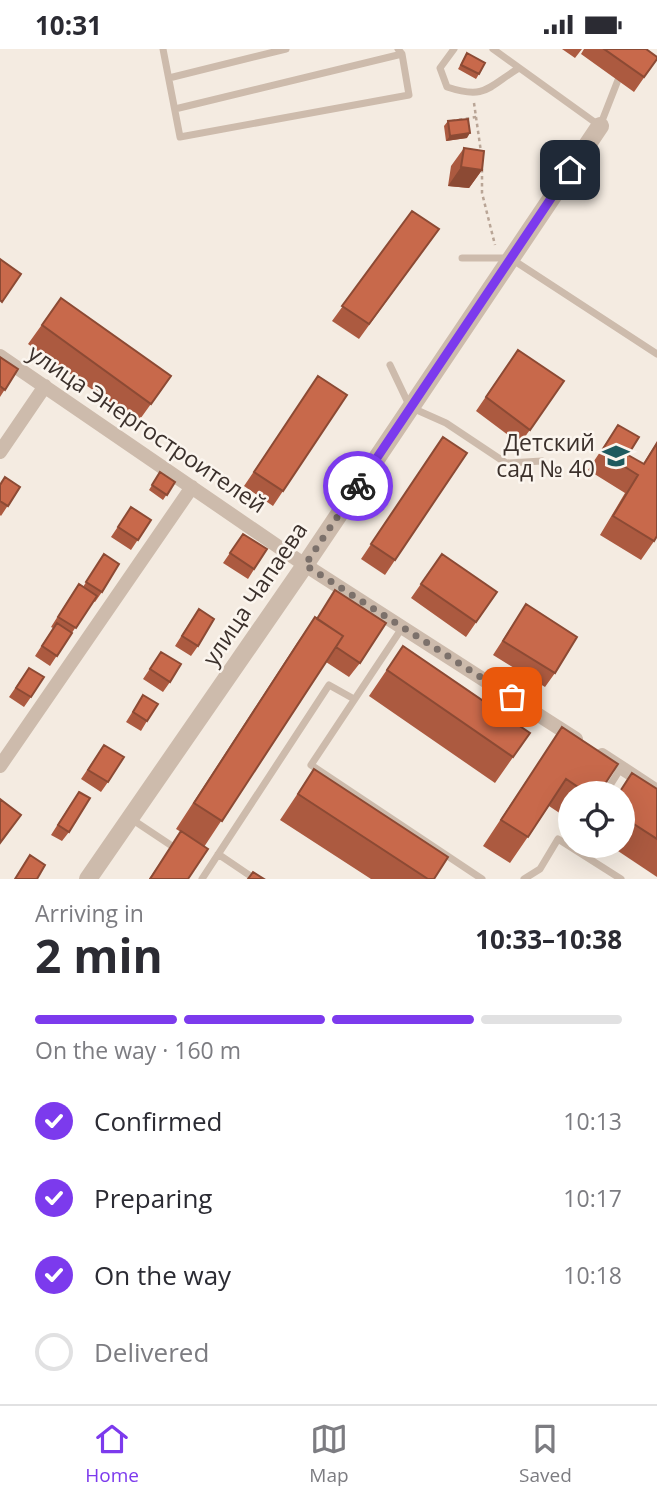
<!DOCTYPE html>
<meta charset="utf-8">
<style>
:root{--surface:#fff;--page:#f2f2f3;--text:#2b2b33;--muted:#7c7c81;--line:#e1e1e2;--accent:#7c3aed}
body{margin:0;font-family:"Open Sans",sans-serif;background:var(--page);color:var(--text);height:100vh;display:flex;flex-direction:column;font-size:26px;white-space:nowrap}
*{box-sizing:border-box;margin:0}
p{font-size:23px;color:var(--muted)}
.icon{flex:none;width:38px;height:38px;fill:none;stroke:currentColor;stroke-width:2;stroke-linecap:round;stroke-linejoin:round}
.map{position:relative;height:830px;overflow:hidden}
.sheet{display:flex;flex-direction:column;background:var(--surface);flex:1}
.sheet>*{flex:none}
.buttons{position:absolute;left:558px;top:732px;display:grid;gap:14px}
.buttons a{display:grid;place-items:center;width:77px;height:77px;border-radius:50%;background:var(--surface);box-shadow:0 7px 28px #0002;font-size:35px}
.pin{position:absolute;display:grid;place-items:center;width:60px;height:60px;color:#fff;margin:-30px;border-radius:14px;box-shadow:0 4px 10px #0006}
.courier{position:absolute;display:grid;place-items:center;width:70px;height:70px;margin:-35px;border:5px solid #7c3aed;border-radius:50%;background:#fff;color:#222;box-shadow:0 2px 9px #0007}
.headline em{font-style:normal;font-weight:700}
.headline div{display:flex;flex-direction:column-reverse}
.headline{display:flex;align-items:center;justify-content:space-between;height:119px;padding:0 35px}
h1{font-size:46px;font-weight:700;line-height:52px}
.bar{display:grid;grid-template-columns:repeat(4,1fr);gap:10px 7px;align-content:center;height:84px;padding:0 35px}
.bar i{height:9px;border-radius:5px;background:var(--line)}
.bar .on{background:var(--accent)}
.bar p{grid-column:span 4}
ol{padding:0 35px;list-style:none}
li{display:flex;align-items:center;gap:21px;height:77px}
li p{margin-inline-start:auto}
li .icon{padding:7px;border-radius:50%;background:var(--accent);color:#fff;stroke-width:4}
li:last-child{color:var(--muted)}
li i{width:38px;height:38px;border:4px solid var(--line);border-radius:50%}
.status{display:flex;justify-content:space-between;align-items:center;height:49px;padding:0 35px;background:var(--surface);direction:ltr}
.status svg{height:19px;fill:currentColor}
.tab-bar{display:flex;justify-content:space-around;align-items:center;height:98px;border-top:2px solid var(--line);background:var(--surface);font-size:19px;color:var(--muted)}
.tab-bar a{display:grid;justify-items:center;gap:4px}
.tab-bar .on{color:var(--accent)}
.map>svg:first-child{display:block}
</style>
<div class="status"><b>10:31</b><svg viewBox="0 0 49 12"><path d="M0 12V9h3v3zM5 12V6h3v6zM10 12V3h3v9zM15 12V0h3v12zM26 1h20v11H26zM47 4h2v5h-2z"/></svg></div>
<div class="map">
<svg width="657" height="830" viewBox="0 0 657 830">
<rect width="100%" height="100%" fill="#f4ebe1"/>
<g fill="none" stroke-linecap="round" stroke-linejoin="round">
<!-- path -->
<path stroke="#b9a596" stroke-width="2.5" stroke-dasharray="3.5 3.5" stroke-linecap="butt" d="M474 54 481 103
M452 72 476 68
M482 120V144L495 196"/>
<!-- service -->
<path stroke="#cdbbac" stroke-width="7" d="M163 0 180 88 409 46 402 5 398 0
M454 0 440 19 447 38C486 51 488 38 519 19
M493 0 600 77 618 31
M169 29 286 0
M175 60 402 5
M462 209H510L657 305
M390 316 410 358 446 374 506 414 542 412
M402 579 311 716 482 830
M605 744 621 719
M130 769 178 801
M218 805 255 830
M202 830 329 636 354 650
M524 830 540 820 558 790 621 830"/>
<!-- minor -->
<path stroke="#cdbbac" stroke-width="14" d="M0 307 305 516 576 690
M0 403 45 337
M602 706 657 742
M0 717 192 438"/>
<!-- tertiary -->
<path stroke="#cdbbac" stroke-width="18" d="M88 830 305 516 600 77"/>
</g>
<!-- wall -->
<path fill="#ac5a40" d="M562 0H582L575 9Z
M584 0H646L657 10 634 43 581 5Z
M467 4 479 25 476 30 458 20Z
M448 72 467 89 446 92 444 77Z
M464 99 482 121 469 139 448 137 451 117Z
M412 162 439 180 359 290 332 272Z
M61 249 171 327 138 373 28 295Z
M518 301 564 332 520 395 476 362Z
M0 309 18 320 0 348Z
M318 327 347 346 273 457 244 437Z
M618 376 628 406 643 415 657 393V488L641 511 600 486 625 444 588 421Z
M443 388 467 404 385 526 361 510Z
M160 423 175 433 163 451 149 441Z
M0 435 20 438 1 467 0 466Z
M131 458 151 471 131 501 111 488Z
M243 485 267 500 248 530 223 514Z
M104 505 102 543 95 553 93 552 50 617 35 607 53 579 51 578 72 545 79 535 83 538Z
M442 505 497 543 466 588 411 549Z
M335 541 360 614 349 628 326 613 204 798 188 830H149L181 783 176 780 297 594 315 568 317 569Z
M526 555 555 624 545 638 493 606Z
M192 570 198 597 191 607 175 597Z
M403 597 530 684 495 734 369 647Z
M161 603 170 633 163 643 143 630Z
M29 619 31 648 24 658 9 648Z
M143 646 147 672 141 682 126 673Z
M562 678 599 744H570V771L549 757 510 814 483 797Z
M104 696 108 733 101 743 81 730Z
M314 720 434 830H371L280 771Z
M632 724 657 740V828L609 796H623V744H619Z
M72 753 69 783 62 792 51 786Z"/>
<!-- shaded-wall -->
<path fill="#8c4a34" d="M470 84 467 89 446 92 450 87Z
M461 118 482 121 469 139 448 137Z"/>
<!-- building -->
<path fill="#c8694b" stroke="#8c4a34" stroke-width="2" d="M604 0H646L657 8V10L644 28Z
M467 4 485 14 479 25 461 16Z
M468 70 470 84 450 87 448 72Z
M464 99 484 102 482 121 461 118Z
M412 162 439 180 369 275 342 257Z
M0 210 21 225 2 253 0 251Z
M61 249 171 327 151 355 42 276Z
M518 301 564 332 530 381 486 348Z
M0 308 18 320 5 341 0 337Z
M318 327 347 346 283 442 254 423Z
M618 376 639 388 628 406 644 415 657 394V487L654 492 613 467 638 426 601 403Z
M443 388 467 404 395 511 371 495Z
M160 423 175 433 167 446 152 436Z
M5 428 20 438 8 457 0 452V436Z
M131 458 151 471 138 491 118 478Z
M243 485 267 500 254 520 230 504Z
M104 505 119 515 102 543 86 533Z
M442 505 497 543 476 573 421 535Z
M79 535 97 547 76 579 58 568Z
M335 541 386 574 360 614 336 598 343 587 317 570Z
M526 555 577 588 555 624 503 592Z
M199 560 214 570 198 597 182 587Z
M315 568 343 587 222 772 194 754Z
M57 574 72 584 57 607 42 597Z
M403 597 530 684 513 708 387 621Z
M161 603 181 615 170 633 150 620Z
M29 619 44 628 31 648 16 639Z
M143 646 158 655 147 672 133 663Z
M562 678 618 715 599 744H587L566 730 528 788 501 771Z
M104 696 124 708 108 733 88 721Z
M314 720 448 808 434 830H428L298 745Z
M632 724 657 740V790L623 768V744H619Z
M79 743 90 749 69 783 58 776Z
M0 750 21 766 0 794Z
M181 782 208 800 188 830H150Z
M30 806 45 816 37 830H15Z
M253 823 264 830H248Z"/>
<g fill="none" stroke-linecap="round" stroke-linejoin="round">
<!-- done -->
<path stroke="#7c716b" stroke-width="7" stroke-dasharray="0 12.6" d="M358 437 305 516 512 648"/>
<!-- route -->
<path stroke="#7c3aed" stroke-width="9" d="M358 437 570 121"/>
</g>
<!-- icons -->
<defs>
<g id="school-bare" transform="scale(2.1)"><path d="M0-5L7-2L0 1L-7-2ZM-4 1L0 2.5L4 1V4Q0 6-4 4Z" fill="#1f5a5e" stroke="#fbf5ee" stroke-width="2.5" paint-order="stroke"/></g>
</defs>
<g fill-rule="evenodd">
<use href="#school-bare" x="616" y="407"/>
</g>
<g text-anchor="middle" stroke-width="5" stroke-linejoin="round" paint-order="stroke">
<!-- street labels -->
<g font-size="23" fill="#3b302b" stroke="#fbf5ee">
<text transform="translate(147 380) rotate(34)" y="8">улица Энергостроителей</text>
<text transform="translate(255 545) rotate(-56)" y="8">улица Чапаева</text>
</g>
<!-- poi labels -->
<g font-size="23" fill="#3b302b" stroke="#fbf5ee" text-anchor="end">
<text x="595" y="402">Детский<tspan x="595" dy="26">сад № 40</tspan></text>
</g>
</g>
</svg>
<div class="buttons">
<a><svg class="icon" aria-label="locate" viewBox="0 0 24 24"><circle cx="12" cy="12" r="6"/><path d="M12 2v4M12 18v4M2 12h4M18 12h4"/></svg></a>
</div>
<div class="pin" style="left:512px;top:648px;background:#ea580c"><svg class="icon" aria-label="bag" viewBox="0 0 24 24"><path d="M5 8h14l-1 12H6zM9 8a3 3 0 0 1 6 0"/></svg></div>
<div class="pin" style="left:570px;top:121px;background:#1f2937"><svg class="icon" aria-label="home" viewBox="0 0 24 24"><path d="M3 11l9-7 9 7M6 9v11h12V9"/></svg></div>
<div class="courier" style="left:358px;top:437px"><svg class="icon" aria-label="bike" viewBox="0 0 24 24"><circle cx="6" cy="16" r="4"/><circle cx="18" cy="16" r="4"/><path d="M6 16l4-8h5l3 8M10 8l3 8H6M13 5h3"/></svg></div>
</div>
<section class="sheet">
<div class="headline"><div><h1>2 min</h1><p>Arriving in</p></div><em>10:33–10:38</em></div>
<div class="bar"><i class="on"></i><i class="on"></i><i class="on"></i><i></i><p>On the way · 160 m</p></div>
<ol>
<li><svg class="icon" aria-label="check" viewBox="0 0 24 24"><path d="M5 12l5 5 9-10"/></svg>Confirmed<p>10:13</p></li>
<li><svg class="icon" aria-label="check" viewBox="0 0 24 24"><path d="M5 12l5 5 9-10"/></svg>Preparing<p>10:17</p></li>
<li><svg class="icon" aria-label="check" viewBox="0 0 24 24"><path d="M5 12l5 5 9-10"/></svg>On the way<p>10:18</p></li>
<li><i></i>Delivered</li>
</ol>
</section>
<nav class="tab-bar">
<a class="on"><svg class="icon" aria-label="home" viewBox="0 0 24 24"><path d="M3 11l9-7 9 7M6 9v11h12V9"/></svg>Home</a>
<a><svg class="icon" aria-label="map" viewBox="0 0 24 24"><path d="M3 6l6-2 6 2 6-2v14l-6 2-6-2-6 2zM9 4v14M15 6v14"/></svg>Map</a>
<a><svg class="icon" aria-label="saved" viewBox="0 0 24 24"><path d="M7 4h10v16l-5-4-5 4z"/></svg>Saved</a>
</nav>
